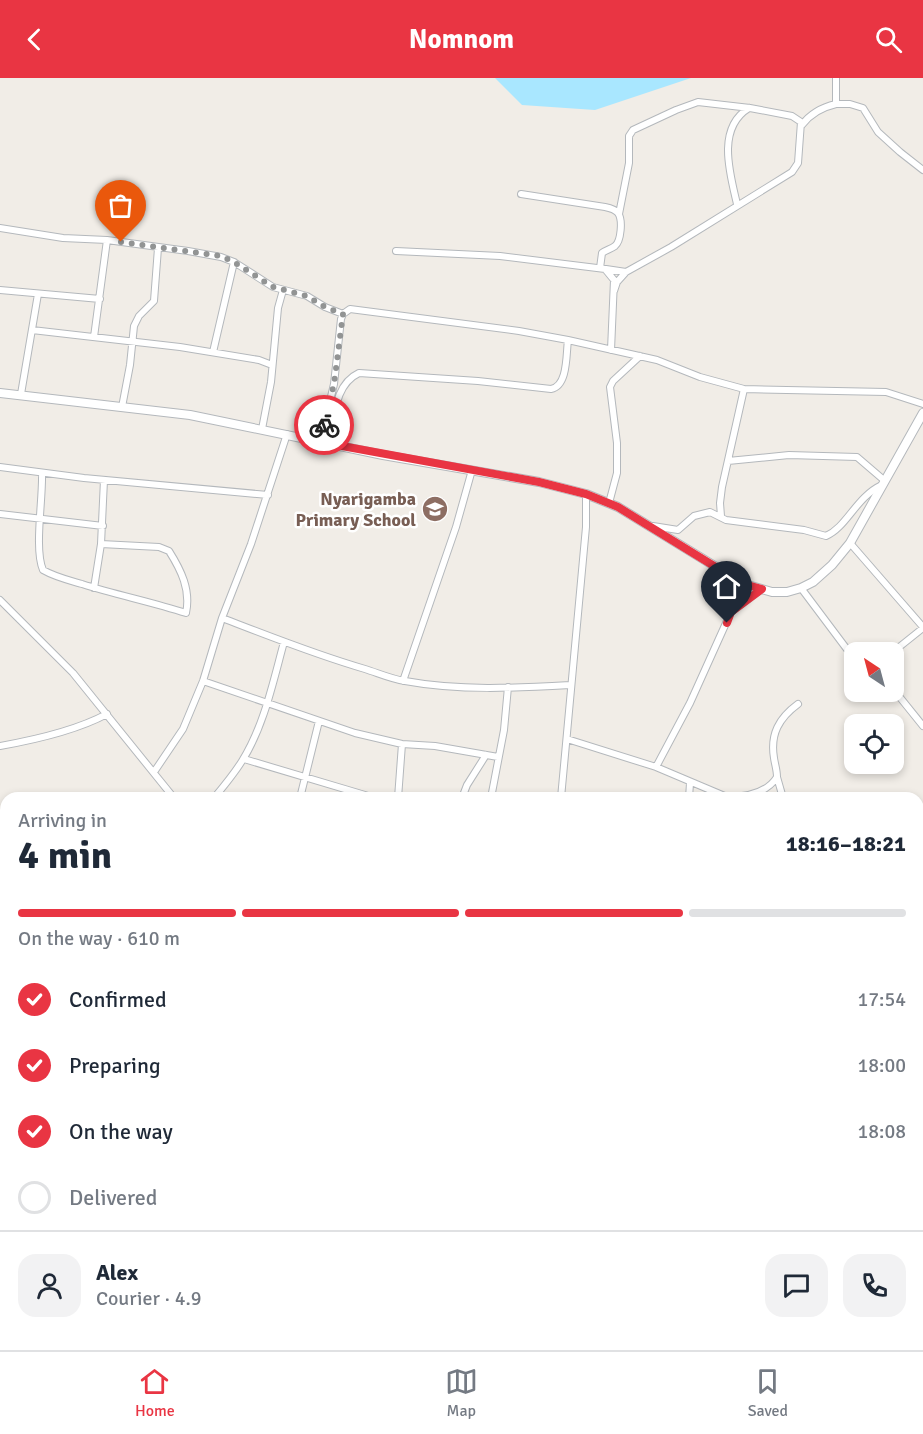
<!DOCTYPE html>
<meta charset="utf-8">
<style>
:root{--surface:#fff;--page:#f2f2f3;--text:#1f2937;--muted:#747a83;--line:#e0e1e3;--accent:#e93543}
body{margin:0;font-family:Signika,sans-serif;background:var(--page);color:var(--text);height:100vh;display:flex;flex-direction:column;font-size:22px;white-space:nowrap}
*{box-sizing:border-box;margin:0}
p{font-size:20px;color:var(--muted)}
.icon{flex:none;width:33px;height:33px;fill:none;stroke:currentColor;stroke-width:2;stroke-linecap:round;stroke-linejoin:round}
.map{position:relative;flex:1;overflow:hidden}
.sheet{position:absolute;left:0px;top:714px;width:924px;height:558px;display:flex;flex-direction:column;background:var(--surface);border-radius:18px 18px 0 0;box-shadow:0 3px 9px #0003}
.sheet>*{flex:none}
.needle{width:39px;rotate:324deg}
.tools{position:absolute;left:844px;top:564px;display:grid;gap:12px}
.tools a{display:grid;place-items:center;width:60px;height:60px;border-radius:12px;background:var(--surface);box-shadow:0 3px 9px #0003;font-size:30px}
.pin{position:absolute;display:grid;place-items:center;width:51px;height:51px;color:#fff;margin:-62px -26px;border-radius:50% 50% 50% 0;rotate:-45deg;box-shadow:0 0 6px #0007}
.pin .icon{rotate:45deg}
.courier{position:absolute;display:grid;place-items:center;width:60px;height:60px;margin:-30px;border:4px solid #e93543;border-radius:50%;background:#fff;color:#222;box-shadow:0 2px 8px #0007}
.head em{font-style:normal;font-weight:700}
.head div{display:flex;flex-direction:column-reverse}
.head{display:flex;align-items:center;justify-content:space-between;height:102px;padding:0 18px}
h1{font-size:39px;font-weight:700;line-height:45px}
.bar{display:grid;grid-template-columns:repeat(4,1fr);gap:9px 6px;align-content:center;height:72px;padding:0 18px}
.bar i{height:8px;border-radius:4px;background:var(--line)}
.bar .on{background:var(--accent)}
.bar p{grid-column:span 4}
.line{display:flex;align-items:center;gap:15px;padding:0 18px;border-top:2px solid var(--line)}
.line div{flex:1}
.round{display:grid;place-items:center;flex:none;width:63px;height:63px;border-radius:18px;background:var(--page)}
ol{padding:0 18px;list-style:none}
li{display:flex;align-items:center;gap:18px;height:66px}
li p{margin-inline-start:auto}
li .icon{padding:6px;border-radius:50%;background:var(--accent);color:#fff;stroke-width:4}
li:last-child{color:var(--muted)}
li i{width:33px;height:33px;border:3px solid var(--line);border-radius:50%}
header{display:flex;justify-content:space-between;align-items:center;height:78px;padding:0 18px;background:var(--accent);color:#fff;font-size:27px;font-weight:700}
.menu{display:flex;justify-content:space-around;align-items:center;height:84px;border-top:2px solid var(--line);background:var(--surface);font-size:16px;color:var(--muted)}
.menu a{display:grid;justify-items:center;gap:3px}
.menu .on{color:var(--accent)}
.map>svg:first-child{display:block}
</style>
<header><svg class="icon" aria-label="back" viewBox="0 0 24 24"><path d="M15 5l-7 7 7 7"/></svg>Nomnom<svg class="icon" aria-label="search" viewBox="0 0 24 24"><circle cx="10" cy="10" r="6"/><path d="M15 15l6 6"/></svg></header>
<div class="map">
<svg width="923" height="1272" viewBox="0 0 923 1272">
<rect width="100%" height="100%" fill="#f1ede7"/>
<!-- water -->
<path fill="#a9e7ff" d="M495 0H691L595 32 522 27Z"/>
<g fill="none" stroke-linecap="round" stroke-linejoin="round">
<!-- minor casing -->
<g stroke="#b4b8bc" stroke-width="8">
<path id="minor" d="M836 26H850L863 30 878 54 900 74 923 92
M802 47C810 36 823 29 836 26V0
M521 116 605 129C610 130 615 131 618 135 623 142 621 163 615 168 611 171 606 172 602 175L600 190
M737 126C730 96 716 50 749 30
M0 150 63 160 107 162 188 173 221 179 234 184 273 209 307 218 325 229 343 236
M396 173 500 178 605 191 614 202 611 272
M606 191 626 194
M0 212 100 221
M614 213 617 204 626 194 671 169 792 94 798 85 801 44 792 38 750 30 698 24 676 32 633 52 629 58V85L619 136
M32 252 180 269 259 282 272 287
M94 259 107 162
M213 274 234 184
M21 316 38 216
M122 329 130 287 134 248 139 238 154 223 158 170
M262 351 271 304 278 230 283 212
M320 365 334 306 341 241 343 236 350 231 519 253 568 262 657 282 700 299 744 311 886 314 923 326
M329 366C335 342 333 307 359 295L478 303 551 311C568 308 566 277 568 262
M728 383 789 377 857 379 885 403
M0 389 84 400 268 417
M42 395C43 421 34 471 43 492 55 499 68 502 82 506 117 517 152 524 186 535 191 512 181 492 169 473L159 469 101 466
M609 425 617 395V365L610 309 613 303 640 278
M0 436 103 448
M721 438 720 425 722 409 744 311
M653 448 678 452 694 438 710 434 726 442 804 452 826 458C847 449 856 419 882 407
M850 465 923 549
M94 510 101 466 104 402
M801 510 855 582
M0 522 73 595 174 720
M222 540C269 558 316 577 365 591 378 595 391 601 405 603 459 613 516 610 570 607
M893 574 923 550
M203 603 355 655 402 666 435 668 498 679
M403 603 456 449 472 392
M894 612 923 648
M567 661 656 689 727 719C745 719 767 715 777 699 777 692 775 687 774 680 770 656 779 640 798 626
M0 668C34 662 77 652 107 636
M244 681 375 720
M656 689 690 625 731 534 762 511
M154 694 183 651 203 603 222 540 251 466 287 356
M777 699 783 720
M214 720C224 708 234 696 242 683 264 648 273 604 284 564
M300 720 319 643
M398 720 402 666
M462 720 467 707 486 677
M491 720 504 652 508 609
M561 720 586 449V416
M689 720 690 705
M918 813 923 805
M0 881 6 882
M918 1017 923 1015
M0 1110 6 1103
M0 1162 6 1164
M0 1242 6 1244
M222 1266 229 1272
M247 1266 251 1272
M490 1266 495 1272
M786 1266 790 1272
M861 1266 865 1272
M157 1270 209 1272
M270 1272 285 1266
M547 1272 553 1266
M656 1272 659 1266
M737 1272 761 1266"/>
</g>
<!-- tertiary casing -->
<g stroke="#b4b8bc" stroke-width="10">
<path id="tertiary" d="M0 315 190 337 383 377 539 404 586 416 618 429 744 506 772 514H787L801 510 813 504 832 487 850 465 923 335"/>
</g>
<!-- minor -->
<use href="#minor" stroke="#fff" stroke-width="6"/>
<!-- tertiary -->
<use href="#tertiary" stroke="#fff" stroke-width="8"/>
</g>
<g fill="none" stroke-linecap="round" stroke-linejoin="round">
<!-- done -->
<path stroke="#929494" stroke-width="6" stroke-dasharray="0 10.8" d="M121 164 221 178 234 184 273 209 307 218 325 229 343 236 334 306 324 347"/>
<!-- route -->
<path stroke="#e93543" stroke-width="8" d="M324 347 320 364 539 404 586 416 618 429 732 499 744 506 762 511 731 534 727 545"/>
</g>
<!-- icons -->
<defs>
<g id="school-disc" transform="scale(1.35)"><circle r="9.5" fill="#8d6e63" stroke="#fff"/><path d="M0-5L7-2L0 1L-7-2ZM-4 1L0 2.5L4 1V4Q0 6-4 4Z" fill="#fff"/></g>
</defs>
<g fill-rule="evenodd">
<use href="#school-disc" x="435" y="431"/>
</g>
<g text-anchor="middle" stroke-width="5" stroke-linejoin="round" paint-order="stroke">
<!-- education labels -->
<g font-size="18" font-weight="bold" fill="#785e54" stroke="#fff" text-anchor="end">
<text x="416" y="427">Nyarigamba<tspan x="416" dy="21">Primary School</tspan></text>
</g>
</g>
</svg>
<div class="tools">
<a><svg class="needle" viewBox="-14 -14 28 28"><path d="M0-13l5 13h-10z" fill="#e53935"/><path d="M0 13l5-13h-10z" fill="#747a83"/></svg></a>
<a><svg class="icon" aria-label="locate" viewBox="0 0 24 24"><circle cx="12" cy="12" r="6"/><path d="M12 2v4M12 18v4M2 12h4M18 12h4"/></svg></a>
</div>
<div class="pin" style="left:121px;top:164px;background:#ea580c"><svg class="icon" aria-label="bag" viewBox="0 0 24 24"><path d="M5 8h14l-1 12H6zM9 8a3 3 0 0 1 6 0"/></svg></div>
<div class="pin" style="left:727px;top:545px;background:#1f2937"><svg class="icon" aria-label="home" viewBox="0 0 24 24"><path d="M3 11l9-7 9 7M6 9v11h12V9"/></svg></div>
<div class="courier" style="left:324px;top:347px"><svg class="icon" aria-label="bike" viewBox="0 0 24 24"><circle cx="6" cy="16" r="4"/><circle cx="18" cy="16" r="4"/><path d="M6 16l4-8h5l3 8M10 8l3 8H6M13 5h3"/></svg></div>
<section class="sheet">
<div class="head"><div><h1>4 min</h1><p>Arriving in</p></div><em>18:16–18:21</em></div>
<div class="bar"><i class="on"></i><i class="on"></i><i class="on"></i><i></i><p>On the way · 610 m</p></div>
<ol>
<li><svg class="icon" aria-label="check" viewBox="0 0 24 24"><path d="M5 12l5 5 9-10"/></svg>Confirmed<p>17:54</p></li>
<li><svg class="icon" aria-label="check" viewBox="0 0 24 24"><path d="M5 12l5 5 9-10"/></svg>Preparing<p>18:00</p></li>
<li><svg class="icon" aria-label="check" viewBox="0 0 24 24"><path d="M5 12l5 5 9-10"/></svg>On the way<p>18:08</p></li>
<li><i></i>Delivered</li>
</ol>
<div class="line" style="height:108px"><a class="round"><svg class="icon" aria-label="person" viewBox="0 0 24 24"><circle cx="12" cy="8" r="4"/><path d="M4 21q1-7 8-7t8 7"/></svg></a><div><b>Alex</b><p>Courier · 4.9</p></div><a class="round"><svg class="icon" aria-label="chat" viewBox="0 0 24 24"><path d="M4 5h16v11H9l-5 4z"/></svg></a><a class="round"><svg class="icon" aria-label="phone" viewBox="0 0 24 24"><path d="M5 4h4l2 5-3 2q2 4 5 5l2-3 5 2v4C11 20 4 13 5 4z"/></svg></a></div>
</section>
</div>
<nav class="menu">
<a class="on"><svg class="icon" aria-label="home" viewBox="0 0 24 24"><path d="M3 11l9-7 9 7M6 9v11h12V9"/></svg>Home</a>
<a><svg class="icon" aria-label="map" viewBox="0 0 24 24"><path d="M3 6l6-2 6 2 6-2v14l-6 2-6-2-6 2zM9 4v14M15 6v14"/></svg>Map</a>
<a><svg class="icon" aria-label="saved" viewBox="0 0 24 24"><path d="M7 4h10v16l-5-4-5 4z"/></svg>Saved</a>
</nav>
